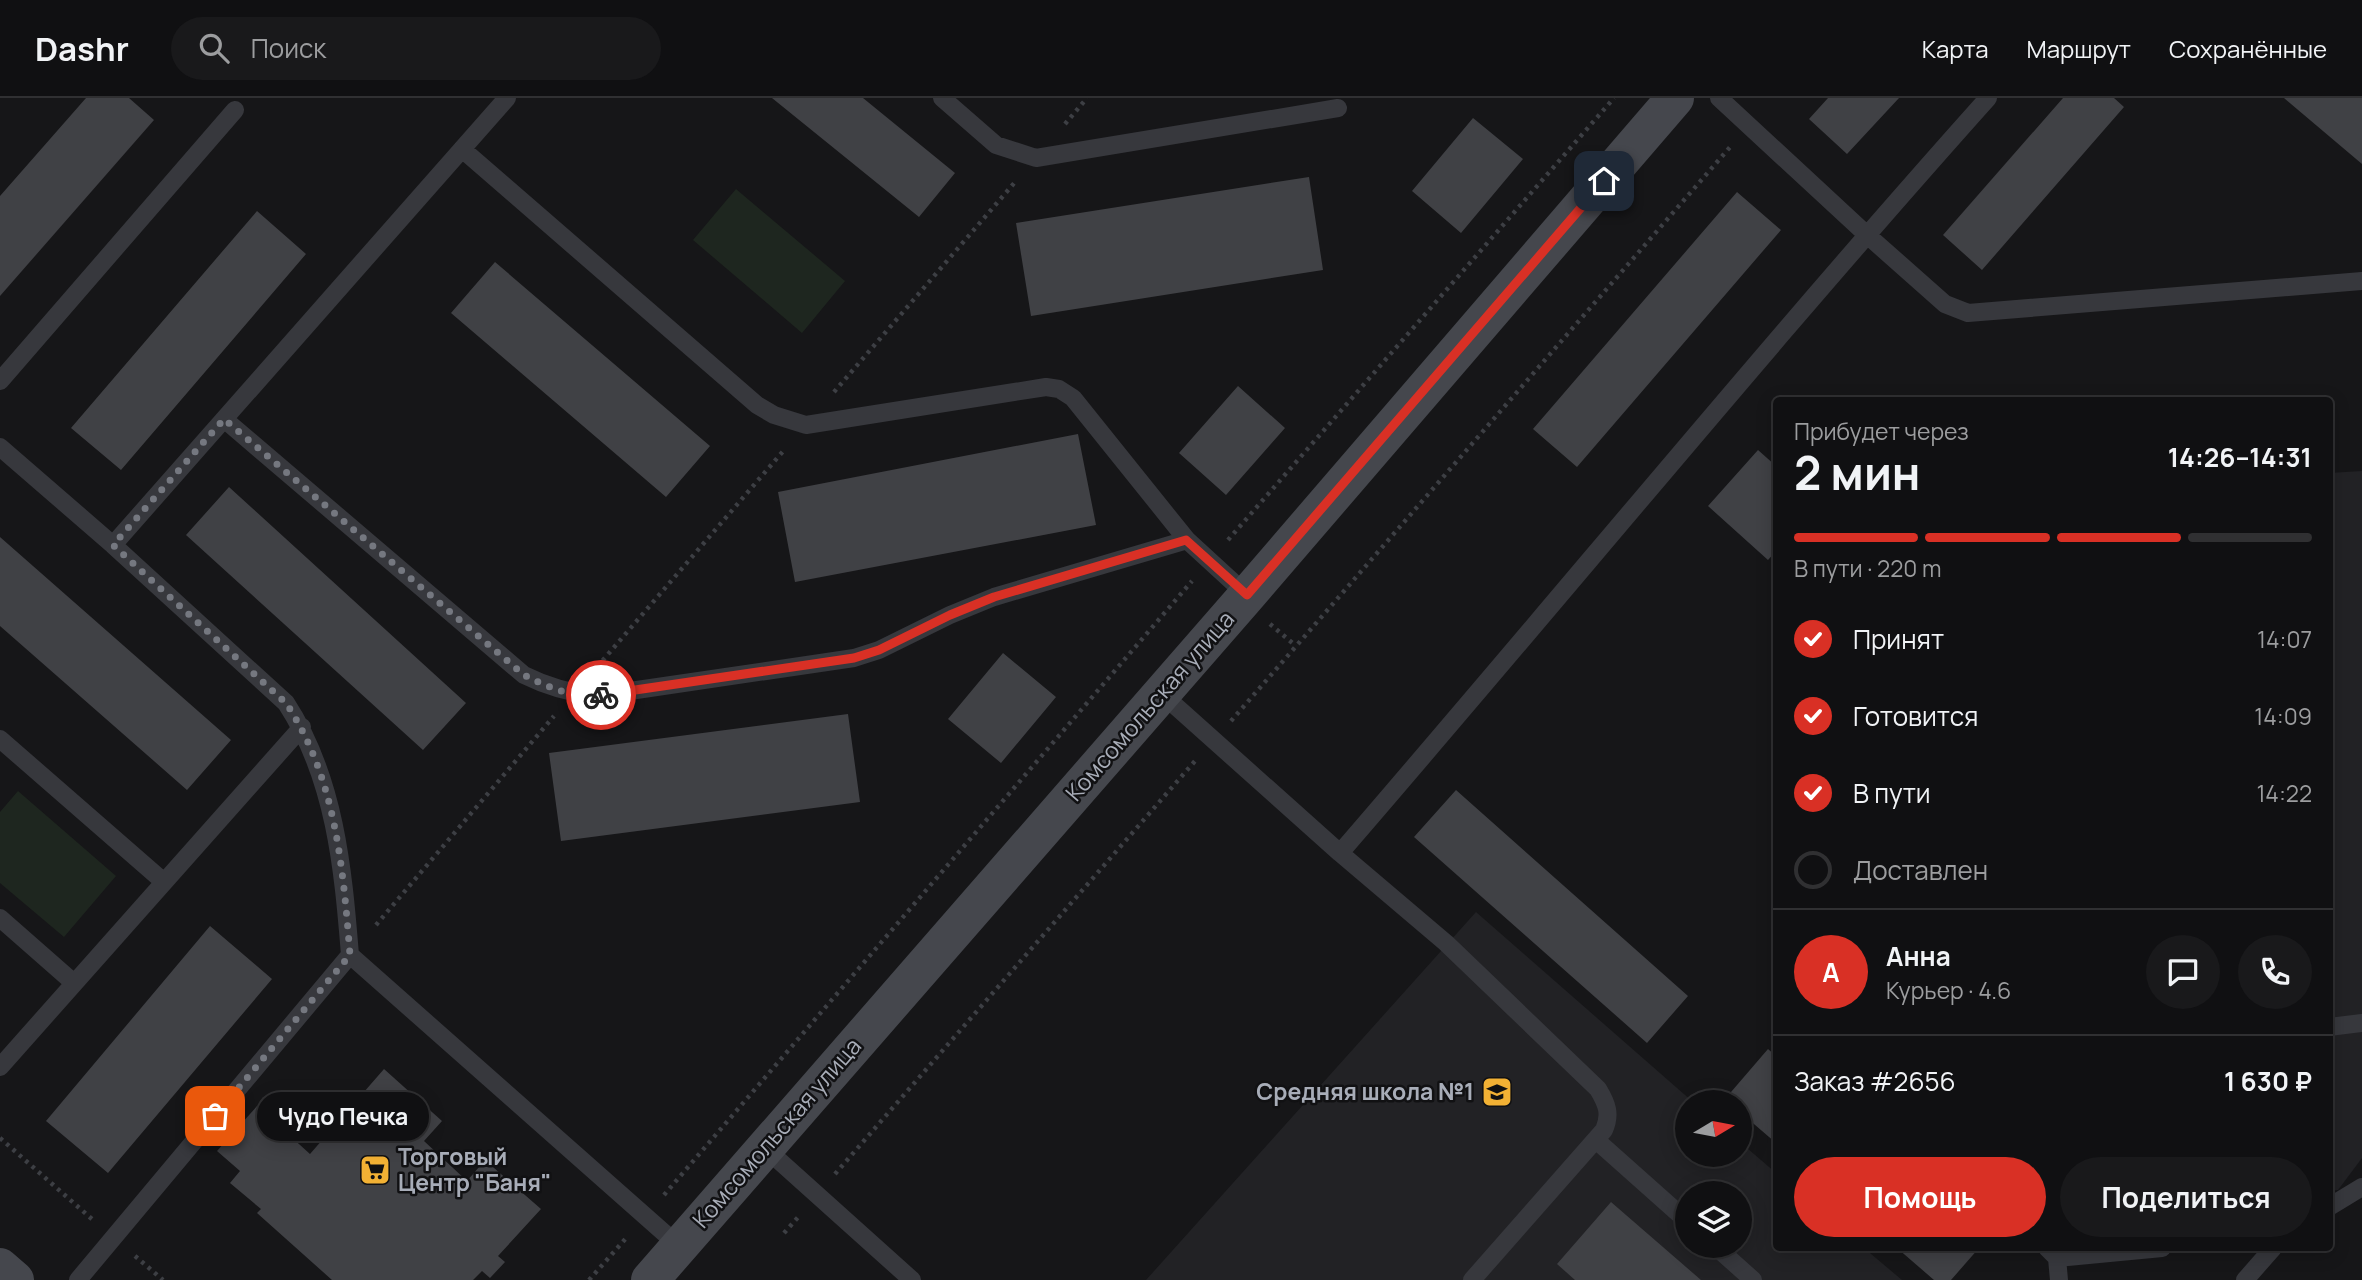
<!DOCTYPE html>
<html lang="ru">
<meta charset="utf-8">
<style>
:root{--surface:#101012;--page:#19191b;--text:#f1f3f6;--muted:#9c9d9f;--line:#303032;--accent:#d93025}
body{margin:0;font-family:Manrope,sans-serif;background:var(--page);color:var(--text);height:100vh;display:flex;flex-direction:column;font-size:26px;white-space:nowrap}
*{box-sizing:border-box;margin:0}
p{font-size:23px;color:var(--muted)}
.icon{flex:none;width:38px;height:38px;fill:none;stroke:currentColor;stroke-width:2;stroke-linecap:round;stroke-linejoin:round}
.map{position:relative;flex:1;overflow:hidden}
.panel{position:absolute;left:1773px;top:299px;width:560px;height:854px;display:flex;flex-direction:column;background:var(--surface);border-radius:7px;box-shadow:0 4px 18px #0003,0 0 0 2px var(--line)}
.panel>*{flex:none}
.needle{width:46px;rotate:80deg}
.tools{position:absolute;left:1675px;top:992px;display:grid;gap:14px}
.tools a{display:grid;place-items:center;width:77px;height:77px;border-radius:50%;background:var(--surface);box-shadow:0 4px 18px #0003,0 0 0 2px var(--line);font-size:35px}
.pin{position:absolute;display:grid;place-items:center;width:60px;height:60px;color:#fff;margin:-30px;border-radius:14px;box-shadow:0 4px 10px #0006}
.courier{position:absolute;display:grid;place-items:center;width:70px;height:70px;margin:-35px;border:5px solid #d93025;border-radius:50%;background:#fff;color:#222;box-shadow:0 2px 9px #0007}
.bubble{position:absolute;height:49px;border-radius:24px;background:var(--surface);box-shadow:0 4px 18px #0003,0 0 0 2px var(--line);font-size:23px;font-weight:700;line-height:49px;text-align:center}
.head em{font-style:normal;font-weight:700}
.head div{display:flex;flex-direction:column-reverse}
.head{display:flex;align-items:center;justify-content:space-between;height:119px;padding:0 21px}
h1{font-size:46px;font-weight:700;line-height:52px}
.bar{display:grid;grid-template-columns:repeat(4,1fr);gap:10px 7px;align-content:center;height:84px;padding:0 21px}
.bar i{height:9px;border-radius:5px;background:var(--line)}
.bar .selected{background:var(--accent)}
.bar p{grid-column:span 4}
.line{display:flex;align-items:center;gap:18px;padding:0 21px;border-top:2px solid var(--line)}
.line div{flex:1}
.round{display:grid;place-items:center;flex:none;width:74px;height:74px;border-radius:37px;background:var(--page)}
ol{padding:0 21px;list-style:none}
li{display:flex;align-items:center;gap:21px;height:77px}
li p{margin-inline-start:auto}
li .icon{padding:7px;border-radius:50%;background:var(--accent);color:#fff;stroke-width:4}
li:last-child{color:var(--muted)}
li i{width:38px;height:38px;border:4px solid var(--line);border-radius:50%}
.button{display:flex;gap:14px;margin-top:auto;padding:14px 21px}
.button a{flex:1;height:80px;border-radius:42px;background:var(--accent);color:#fff;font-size:28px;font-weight:700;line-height:80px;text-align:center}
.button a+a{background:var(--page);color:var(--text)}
header{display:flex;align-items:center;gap:42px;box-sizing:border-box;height:98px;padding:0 35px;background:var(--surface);border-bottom:2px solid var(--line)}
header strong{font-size:33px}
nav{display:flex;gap:38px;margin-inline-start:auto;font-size:24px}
.search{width:490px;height:63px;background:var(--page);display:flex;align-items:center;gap:18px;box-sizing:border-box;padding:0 24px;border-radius:38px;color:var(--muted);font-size:26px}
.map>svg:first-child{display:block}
</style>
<header>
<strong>Dashr</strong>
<div class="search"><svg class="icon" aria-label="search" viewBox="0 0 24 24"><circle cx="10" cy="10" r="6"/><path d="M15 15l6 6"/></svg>Поиск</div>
<nav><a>Карта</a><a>Маршрут</a><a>Сохранённые</a></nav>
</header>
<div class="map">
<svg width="2362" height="1182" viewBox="0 0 2362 1182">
<rect width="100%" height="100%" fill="#161618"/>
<!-- built -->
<path fill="#222225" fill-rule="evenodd" d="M2362 373V1060L2338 1092 2329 1093V375Z
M1476 814 1693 1004H1687V1057H1740V1044L1776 1075V1150H1864L1902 1182H1146ZM1687 1096H1740V1148H1687Z"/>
<!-- garden -->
<path fill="#1e261f" d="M736 91 845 183 802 235 693 142Z
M18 693 116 778 64 839 0 785V714Z"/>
<!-- building -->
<path fill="#404145" d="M86 0H129L154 22 0 198V98Z
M772 0H863L955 75 919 119Z
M1828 0H1899L1847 56 1809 21Z
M2063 0H2114L2124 9 1982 172 1943 137Z
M2284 0H2362V66Z
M1473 20 1523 61 1461 135 1412 93Z
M1309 79 1323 172 1031 218 1016 125Z
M1737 94 1781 132 1577 369 1533 331Z
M257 113 306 156 121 372 71 330Z
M495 164 710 348 666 399 451 215Z
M1238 288 1285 330 1226 397 1179 355Z
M1078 336 1096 427 795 484 778 394Z
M1758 352 1776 368V453L1768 462 1708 408Z
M229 389 466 605 423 652 186 437Z
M0 439 231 642 187 692 0 528Z
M1003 555 1056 599 1001 665 948 621Z
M848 616 860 704 561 743 549 655Z
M1456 692 1688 898 1647 945 1414 739Z
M210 828 272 881 108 1075 46 1023Z
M1768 951 1776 958V1045L1740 1014V1004H1729L1725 1001Z
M384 971 442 1023 424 1043 467 1083 485 1062 541 1111 498 1158 505 1164 490 1180 482 1173 473 1182H332L257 1115 261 1111 230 1085 240 1073 217 1053 257 1008 310 1056Z
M1611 1104 1701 1182H1575L1557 1166Z
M1897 1150H1979L1951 1182H1934Z"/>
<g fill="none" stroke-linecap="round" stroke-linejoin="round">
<!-- path -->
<path stroke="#3d3f44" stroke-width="4.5" stroke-dasharray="3.5 5" stroke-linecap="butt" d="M1065 26 1087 0
M834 294 1016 83
M1228 442 1614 0
M1270 526 1296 548
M597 569 785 351
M1231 623 1731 48
M376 827 554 618
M0 1040 93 1122
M835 1076 1195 663
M664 1097 1192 483
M784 1135 800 1117
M135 1158 163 1182
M589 1182 628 1138"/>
<!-- lane -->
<path stroke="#37383d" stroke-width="18" d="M942 0 996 47 1036 60 1338 10
M1719 0 1866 136 1945 206 1968 215 2362 183
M462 51 757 307 774 317 806 327 1046 289 1059 291 1073 300 1187 442 1247 497
M0 283 235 12
M224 321 524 577C548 589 570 595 596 598L854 560 879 552 950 517 994 499 1187 442
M0 349 113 447 286 605C335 680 343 770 350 857L679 1148
M113 447 507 0
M1161 595 1340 755 1446 845 1598 991C1607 1006 1611 1016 1604 1032L1472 1182
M0 641 164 784
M1340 755C1557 504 1767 247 1988 0
M0 820 74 885
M2329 929 2362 925
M0 969 302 629
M1596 1042 1687 1123
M765 1050 912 1182
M2329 1109 2362 1089
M1715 1148 1753 1182
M2047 1150 2057 1160 2162 1150
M2057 1160 2059 1182
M78 1182 350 857
M2245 1182 2273 1150"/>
<!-- secondary -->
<path stroke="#45474d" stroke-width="38" d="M0 1169 15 1182
M650 1182 1243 502 1675 0"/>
</g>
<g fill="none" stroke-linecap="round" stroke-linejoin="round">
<!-- done -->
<path stroke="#757880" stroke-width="7" stroke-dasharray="0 12.6" d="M215 1018 350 857C343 770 336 680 286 605L113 447 224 321 524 577C547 589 575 601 601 597"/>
<!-- route -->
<path stroke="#d93025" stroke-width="9" d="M601 597 854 560 879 552 950 517 994 499 1186 442 1247 497 1604 83"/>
</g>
<!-- icons -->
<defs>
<g id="school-square" transform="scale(1.575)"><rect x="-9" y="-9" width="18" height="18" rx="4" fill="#f2b134" stroke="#111113"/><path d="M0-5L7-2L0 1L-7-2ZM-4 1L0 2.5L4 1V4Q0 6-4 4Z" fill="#111"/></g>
<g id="supermarket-square" transform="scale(1.575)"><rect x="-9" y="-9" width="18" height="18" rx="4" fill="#f2b134" stroke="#111113"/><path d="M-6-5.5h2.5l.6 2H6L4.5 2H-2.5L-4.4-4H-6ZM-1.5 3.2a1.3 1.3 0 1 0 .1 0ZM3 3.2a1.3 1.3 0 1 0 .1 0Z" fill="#111"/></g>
</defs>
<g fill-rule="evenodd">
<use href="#school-square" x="1497" y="994"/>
<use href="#supermarket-square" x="375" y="1072"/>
</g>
<g text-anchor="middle" stroke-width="5" stroke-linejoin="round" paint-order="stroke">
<!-- street labels -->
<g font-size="23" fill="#a8adb8" stroke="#111113">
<text transform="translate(1150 608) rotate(-49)" y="8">Комсомольская улица</text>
<text transform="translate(777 1035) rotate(-49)" y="8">Комсомольская улица</text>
</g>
<!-- poi labels -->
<g font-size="23" font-weight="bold" fill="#a8adb8" stroke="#111113" text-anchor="end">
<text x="1474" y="1002">Средняя школа №1</text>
<text x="398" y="1067" text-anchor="start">Торговый<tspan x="398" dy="26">Центр "Баня"</tspan></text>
</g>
</g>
</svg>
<div class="tools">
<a><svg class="needle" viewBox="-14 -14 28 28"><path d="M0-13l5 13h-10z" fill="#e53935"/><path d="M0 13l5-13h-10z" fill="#9c9d9f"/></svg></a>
<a><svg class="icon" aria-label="layers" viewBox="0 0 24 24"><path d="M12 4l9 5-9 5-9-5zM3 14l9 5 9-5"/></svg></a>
</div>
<div class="pin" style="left:215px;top:1018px;background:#ea580c"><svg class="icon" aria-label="bag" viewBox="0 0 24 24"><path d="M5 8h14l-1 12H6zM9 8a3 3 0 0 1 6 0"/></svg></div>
<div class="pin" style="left:1604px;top:83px;background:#1f2937"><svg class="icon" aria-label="home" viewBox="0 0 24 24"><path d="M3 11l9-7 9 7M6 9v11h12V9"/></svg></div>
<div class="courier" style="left:601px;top:597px"><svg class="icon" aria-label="bike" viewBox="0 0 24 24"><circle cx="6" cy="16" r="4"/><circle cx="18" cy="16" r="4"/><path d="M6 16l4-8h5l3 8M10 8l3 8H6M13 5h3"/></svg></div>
<div class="bubble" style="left:257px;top:994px;width:172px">Чудо Печка</div>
<section class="panel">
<div class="head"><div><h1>2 мин</h1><p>Прибудет через</p></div><em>14:26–14:31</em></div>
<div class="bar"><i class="selected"></i><i class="selected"></i><i class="selected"></i><i></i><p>В пути · 220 m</p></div>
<ol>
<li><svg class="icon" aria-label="check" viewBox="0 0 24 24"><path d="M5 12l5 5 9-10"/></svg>Принят<p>14:07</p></li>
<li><svg class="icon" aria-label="check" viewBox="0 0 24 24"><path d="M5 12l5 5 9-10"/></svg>Готовится<p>14:09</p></li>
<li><svg class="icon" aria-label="check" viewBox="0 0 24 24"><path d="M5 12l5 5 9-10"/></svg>В пути<p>14:22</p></li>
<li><i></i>Доставлен</li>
</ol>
<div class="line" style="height:126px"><b class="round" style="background:var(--accent);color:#fff">А</b><div><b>Анна</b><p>Курьер · 4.6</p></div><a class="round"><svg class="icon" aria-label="chat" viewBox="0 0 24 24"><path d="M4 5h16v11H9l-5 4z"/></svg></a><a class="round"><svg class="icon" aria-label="phone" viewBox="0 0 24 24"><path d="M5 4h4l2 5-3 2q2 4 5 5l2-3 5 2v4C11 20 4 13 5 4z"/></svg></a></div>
<div class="line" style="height:91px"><div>Заказ #2656</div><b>1 630 ₽</b></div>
<div class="button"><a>Помощь</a><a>Поделиться</a></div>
</section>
</div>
